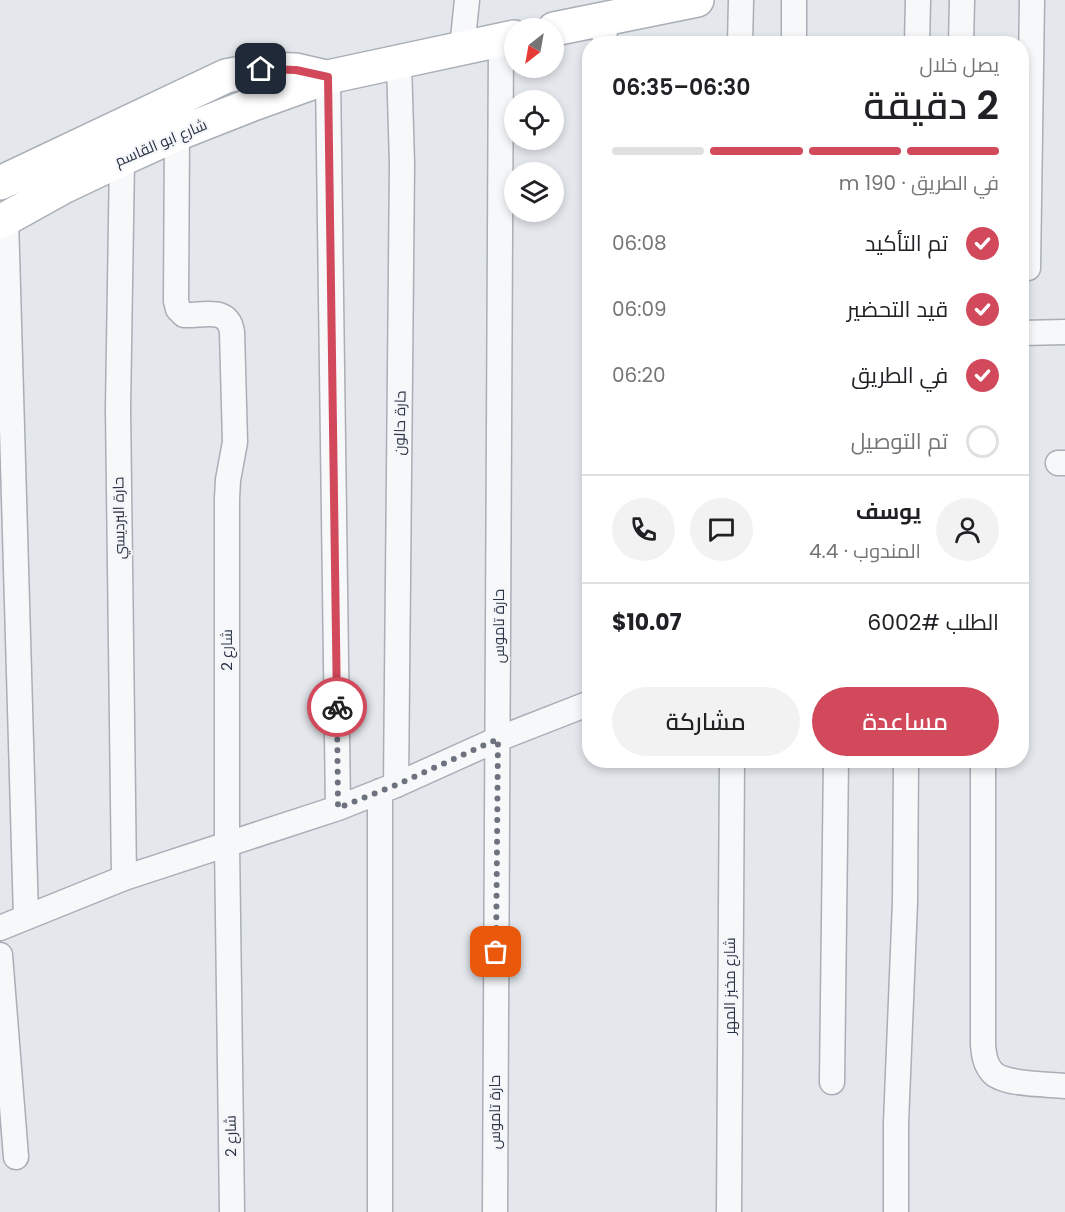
<!DOCTYPE html>
<html lang="ar">
<meta charset="utf-8">
<style>
:root{--surface:#fff;--page:#f2f2f2;--text:#202124;--muted:#757577;--line:#e0e0e0;--accent:#d1495b}
body{margin:0;font-family:Poppins,Cairo,sans-serif;background:var(--page);color:var(--text);direction:rtl;height:100vh;display:flex;flex-direction:column;font-size:22px;white-space:nowrap}
*{box-sizing:border-box;margin:0}
p{font-size:20px;color:var(--muted)}
.icon{flex:none;width:33px;height:33px;fill:none;stroke:currentColor;stroke-width:2;stroke-linecap:round;stroke-linejoin:round}
.map{position:relative;flex:1;overflow:hidden;direction:ltr}
.side{position:absolute;left:582px;top:36px;width:447px;height:732px;display:flex;flex-direction:column;background:var(--surface);border-radius:24px;box-shadow:0 3px 9px #0003;direction:rtl}
.side>*{flex:none}
.needle{width:39px;rotate:211deg}
.buttons{position:absolute;left:504px;top:18px;display:grid;gap:12px}
.buttons a{display:grid;place-items:center;width:60px;height:60px;border-radius:50%;background:var(--surface);box-shadow:0 3px 9px #0003;font-size:30px}
.pin{position:absolute;display:grid;place-items:center;width:51px;height:51px;color:#fff;margin:-26px;border-radius:12px;box-shadow:0 3px 9px #0006}
.courier{position:absolute;display:grid;place-items:center;width:60px;height:60px;margin:-30px;border:4px solid #d1495b;border-radius:50%;background:#fff;color:#222;box-shadow:0 2px 8px #0007}
.headline em{font-style:normal;font-weight:600}
.headline div{display:flex;flex-direction:column-reverse}
.headline{display:flex;align-items:center;justify-content:space-between;height:102px;padding:0 30px}
h1{font-size:39px;font-weight:600;line-height:45px}
.bar{display:grid;grid-template-columns:repeat(4,1fr);gap:9px 6px;align-content:center;height:72px;padding:0 30px}
.bar i{height:8px;border-radius:4px;background:var(--line)}
.bar .selected{background:var(--accent)}
.bar p{grid-column:span 4}
.line{display:flex;align-items:center;gap:15px;padding:0 30px;border-top:2px solid var(--line)}
.line div{flex:1}
.round{display:grid;place-items:center;flex:none;width:63px;height:63px;border-radius:32px;background:var(--page)}
ol{padding:0 30px;list-style:none}
li{display:flex;align-items:center;gap:18px;height:66px}
li p{margin-inline-start:auto}
li .icon{padding:6px;border-radius:50%;background:var(--accent);color:#fff;stroke-width:4}
li:last-child{color:var(--muted)}
li i{width:33px;height:33px;border:3px solid var(--line);border-radius:50%}
.cta{display:flex;gap:12px;margin-top:auto;padding:12px 30px}
.cta a{flex:1;height:69px;border-radius:36px;background:var(--accent);color:#fff;font-size:24px;font-weight:600;line-height:69px;text-align:center}
.cta a+a{background:var(--page);color:var(--text)}
.map>svg:first-child{display:block}
</style>
<div class="map">
<svg width="1065" height="1212" viewBox="0 0 1065 1212">
<rect width="100%" height="100%" fill="#e4e7ec"/>
<g fill="none" stroke-linecap="round" stroke-linejoin="round">
<!-- street casing -->
<g stroke="#a9aeb7" stroke-width="27">
<path id="street" d="M604 18 605 44
M740 44 741 0
M794 44V0
M917 44 918 0
M961 44 962 0
M462 48 467 0
M328 77 338 808
M177 134 176 301 178 309 184 315C204 316 228 306 232 332L235 442 228 480 227 499V844L232 1212
M122 159 118 409 124 878
M6 219 26 917
M1028 268 1032 0
M1022 333 1065 332
M1058 463H1065
M983 760V1045C984 1055 985 1064 992 1072 1003 1085 1048 1084 1065 1086
M396 785 402 164 399 62
M0 928 124 878 338 808 396 785 498 739 590 703
M0 955 16 1157
M832 1082 836 760
M380 1212V791
M495 1212 501 40
M729 1212 732 760
M896 1212V1123L905 902 906 760"/>
</g>
<!-- secondary casing -->
<g stroke="#a9aeb7" stroke-width="36">
<path id="secondary" d="M554 29 697 0
M0 183 226 76 261 69 296 70 326 77
M0 222 63 187 122 159 177 134 253 104 328 77 514 37"/>
</g>
<!-- street -->
<use href="#street" stroke="#f7f8fa" stroke-width="24"/>
<!-- secondary -->
<use href="#secondary" stroke="#fff" stroke-width="33"/>
</g>
<g fill="none" stroke-linecap="round" stroke-linejoin="round">
<!-- done -->
<path stroke="#6c737f" stroke-width="6" stroke-dasharray="0 10.8" d="M337 707 338 808 396 785 498 739 496 952"/>
<!-- route -->
<path stroke="#d1495b" stroke-width="8" d="M261 69 296 70 328 77 337 707"/>
</g>
<g text-anchor="middle" stroke-width="4.5" stroke-linejoin="round" paint-order="stroke">
<!-- street labels -->
<g font-size="15" fill="#2b3445" stroke="#f4f6f9">
<text transform="translate(161 143) rotate(-23)" y="5">شارع ابو القاسم</text>
<text transform="translate(400 423) rotate(-89)" y="5">حارة حالون</text>
<text transform="translate(119 518) rotate(-91)" y="5">حارة البرديسي</text>
<text transform="translate(499 626) rotate(-90)" y="5">حارة تاموس</text>
<text transform="translate(227 650) rotate(-90)" y="5">شارع 2</text>
<text transform="translate(730 986) rotate(-90)" y="5">شارع مخبز المهر</text>
<text transform="translate(495 1112) rotate(-90)" y="5">حارة تاموس</text>
<text transform="translate(231 1136) rotate(-91)" y="5">شارع 2</text>
</g>
</g>
</svg>
<div class="buttons">
<a><svg class="needle" viewBox="-14 -14 28 28"><path d="M0-13l5 13h-10z" fill="#e53935"/><path d="M0 13l5-13h-10z" fill="#757577"/></svg></a>
<a><svg class="icon" aria-label="locate" viewBox="0 0 24 24"><circle cx="12" cy="12" r="6"/><path d="M12 2v4M12 18v4M2 12h4M18 12h4"/></svg></a>
<a><svg class="icon" aria-label="layers" viewBox="0 0 24 24"><path d="M12 4l9 5-9 5-9-5zM3 14l9 5 9-5"/></svg></a>
</div>
<div class="pin" style="left:496px;top:952px;background:#ea580c"><svg class="icon" aria-label="bag" viewBox="0 0 24 24"><path d="M5 8h14l-1 12H6zM9 8a3 3 0 0 1 6 0"/></svg></div>
<div class="pin" style="left:261px;top:69px;background:#1f2937"><svg class="icon" aria-label="home" viewBox="0 0 24 24"><path d="M3 11l9-7 9 7M6 9v11h12V9"/></svg></div>
<div class="courier" style="left:337px;top:707px"><svg class="icon" aria-label="bike" viewBox="0 0 24 24"><circle cx="6" cy="16" r="4"/><circle cx="18" cy="16" r="4"/><path d="M6 16l4-8h5l3 8M10 8l3 8H6M13 5h3"/></svg></div>
<section class="side">
<div class="headline"><div><h1>2 دقيقة</h1><p>يصل خلال</p></div><em>06:30–06:35</em></div>
<div class="bar"><i class="selected"></i><i class="selected"></i><i class="selected"></i><i></i><p>في الطريق · 190 m</p></div>
<ol>
<li><svg class="icon" aria-label="check" viewBox="0 0 24 24"><path d="M5 12l5 5 9-10"/></svg>تم التأكيد<p>06:08</p></li>
<li><svg class="icon" aria-label="check" viewBox="0 0 24 24"><path d="M5 12l5 5 9-10"/></svg>قيد التحضير<p>06:09</p></li>
<li><svg class="icon" aria-label="check" viewBox="0 0 24 24"><path d="M5 12l5 5 9-10"/></svg>في الطريق<p>06:20</p></li>
<li><i></i>تم التوصيل</li>
</ol>
<div class="line" style="height:108px"><a class="round"><svg class="icon" aria-label="person" viewBox="0 0 24 24"><circle cx="12" cy="8" r="4"/><path d="M4 21q1-7 8-7t8 7"/></svg></a><div><b>يوسف</b><p>المندوب · 4.4</p></div><a class="round"><svg class="icon" aria-label="chat" viewBox="0 0 24 24"><path d="M4 5h16v11H9l-5 4z"/></svg></a><a class="round"><svg class="icon" aria-label="phone" viewBox="0 0 24 24"><path d="M5 4h4l2 5-3 2q2 4 5 5l2-3 5 2v4C11 20 4 13 5 4z"/></svg></a></div>
<div class="line" style="height:78px"><div>الطلب #6002</div><b>$10.07</b></div>
<div class="cta"><a>مساعدة</a><a>مشاركة</a></div>
</section>
</div>
